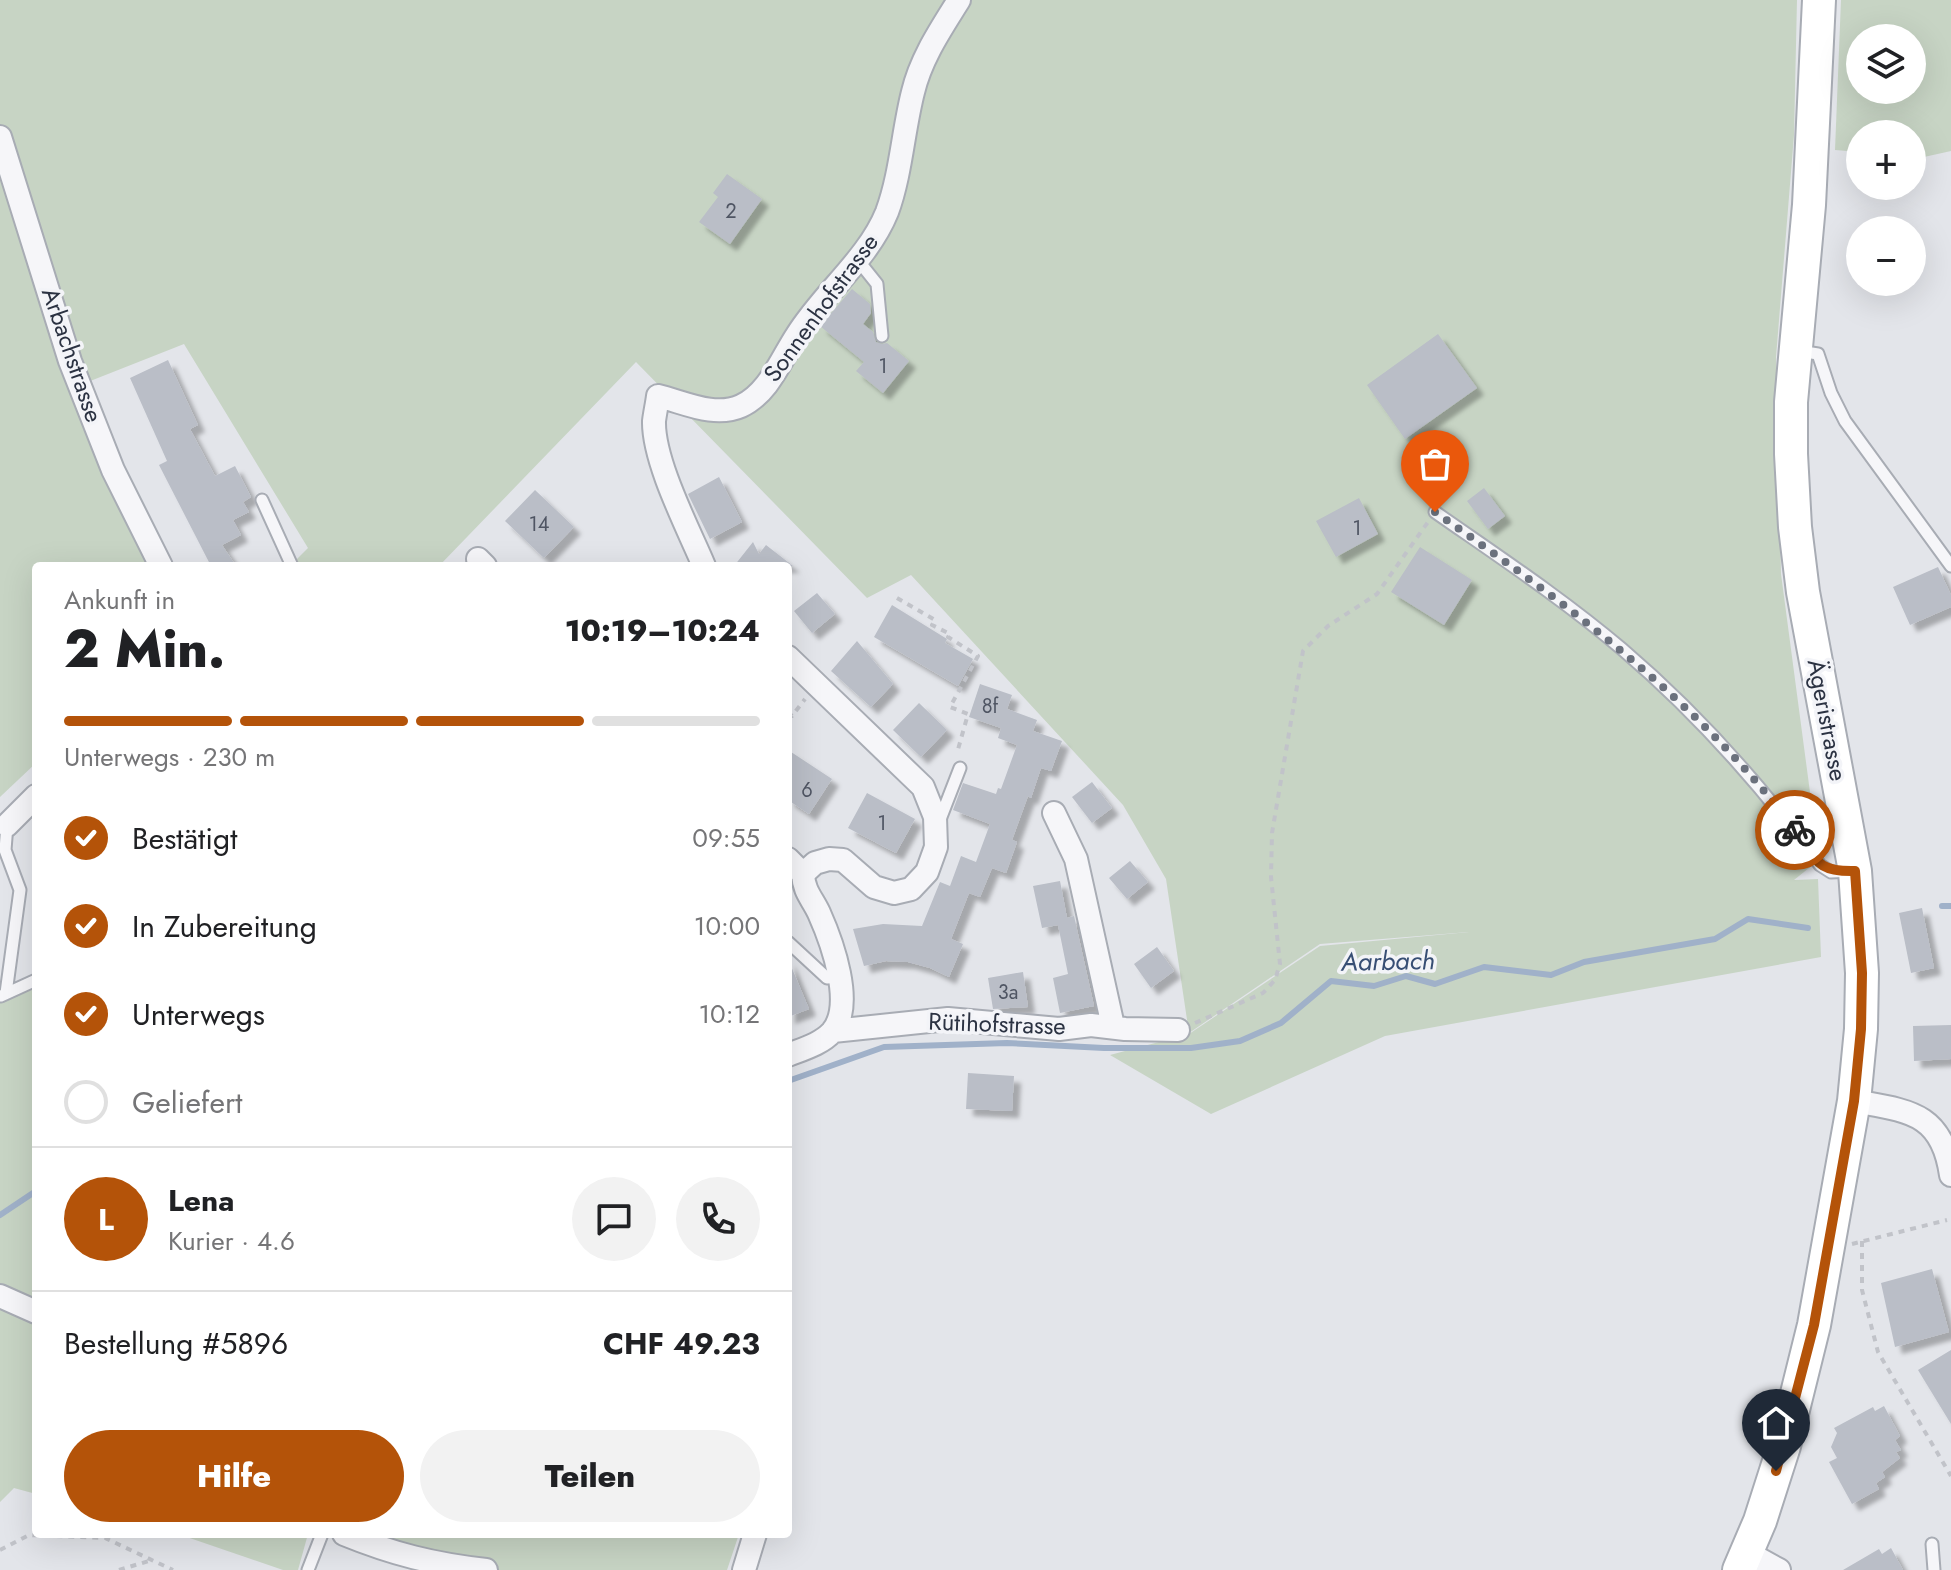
<!DOCTYPE html>
<html lang="de">
<meta charset="utf-8">
<style>
:root{--surface:#fff;--page:#f2f2f2;--text:#202124;--muted:#757577;--line:#e0e0e0;--accent:#b45309}
body{margin:0;font-family:Jost,sans-serif;background:var(--page);color:var(--text);height:100vh;display:flex;flex-direction:column;font-size:30px;white-space:nowrap}
*{box-sizing:border-box;margin:0}
p{font-size:26px;color:var(--muted)}
.icon{flex:none;width:44px;height:44px;fill:none;stroke:currentColor;stroke-width:2;stroke-linecap:round;stroke-linejoin:round}
.map{position:relative;flex:1;overflow:hidden}
.drawer{position:absolute;left:32px;top:562px;width:760px;height:976px;display:flex;flex-direction:column;background:var(--surface);border-radius:8px;box-shadow:0 8px 32px #0002}
.drawer>*{flex:none}
.buttons{position:absolute;left:1846px;top:24px;display:grid;gap:16px}
.buttons a{display:grid;place-items:center;width:80px;height:80px;border-radius:50%;background:var(--surface);box-shadow:0 8px 32px #0002;font-size:40px}
.pin{position:absolute;display:grid;place-items:center;width:68px;height:68px;color:#fff;margin:-82px -34px;border-radius:50% 50% 50% 0;rotate:-45deg;box-shadow:0 0 8px #0007}
.pin .icon{rotate:45deg}
.courier{position:absolute;display:grid;place-items:center;width:80px;height:80px;margin:-40px;border:6px solid #b45309;border-radius:50%;background:#fff;color:#222;box-shadow:0 2px 10px #0007}
.overview em{font-style:normal;font-weight:800}
.overview div{display:flex;flex-direction:column-reverse}
.overview{display:flex;align-items:center;justify-content:space-between;height:136px;padding:0 32px}
h1{font-size:52px;font-weight:800;line-height:60px}
.bar{display:grid;grid-template-columns:repeat(4,1fr);gap:12px 8px;align-content:center;height:96px;padding:0 32px}
.bar i{height:10px;border-radius:6px;background:var(--line)}
.bar .on{background:var(--accent)}
.bar p{grid-column:span 4}
.line{display:flex;align-items:center;gap:20px;padding:0 32px;border-top:2px solid var(--line)}
.line div{flex:1}
.round{display:grid;place-items:center;flex:none;width:84px;height:84px;border-radius:42px;background:var(--page)}
ol{padding:0 32px;list-style:none}
li{display:flex;align-items:center;gap:24px;height:88px}
li p{margin-inline-start:auto}
li .icon{padding:8px;border-radius:50%;background:var(--accent);color:#fff;stroke-width:4}
li:last-child{color:var(--muted)}
li i{width:44px;height:44px;border:4px solid var(--line);border-radius:50%}
.button{display:flex;gap:16px;margin-top:auto;padding:16px 32px}
.button a{flex:1;height:92px;border-radius:48px;background:var(--accent);color:#fff;font-size:32px;font-weight:800;line-height:92px;text-align:center}
.button a+a{background:var(--page);color:var(--text)}
.map>svg:first-child{display:block}
</style>
<div class="map">
<svg width="1951" height="1570" viewBox="0 0 1951 1570">
<defs>
<filter id="shadow"><feDropShadow dx="7" dy="7" stdDeviation="2" flood-color="#0004"/></filter>
</defs>
<rect width="100%" height="100%" fill="#e3e5ea"/>
<!-- green -->
<path fill="#c7d4c4" fill-rule="evenodd" d="M0 0H1797L1794 135 1776 357 1781 574 1819 860 1794 880 1818 879 1821 957 1385 1036 1211 1114 1110 1055 1189 1034 1320 946 1469 932 1320 944 1189 1033 1166 879 1123 805 911 575 867 598 636 362 439 566H290L308 548 184 344 70 389 154 566H36V763L0 797Z
M1841 0H1951V151L1924 157 1912 156V134H1860V152L1835 150ZM1860 38H1912V90H1860Z
M36 977V1494L14 1488 0 1502V993Z
M178 1534H308L298 1570H283Z
M376 1534H739L727 1570H451L435 1555Z"/>
<g fill="none" stroke-linecap="round" stroke-linejoin="round">
<!-- stream -->
<path stroke="#a0b1c9" stroke-width="6" d="M1942 906H1951
M788 1081 884 1047 1007 1043 1104 1048H1191L1240 1041 1281 1023 1331 981 1374 986 1406 976 1435 984 1484 967 1551 975 1584 962 1715 939 1748 919 1808 928
M0 1215 36 1191"/>
</g>
<!-- building -->
<path fill="#babec7" filter="url(#shadow)" d="M727 174 762 199 730 244 699 222 718 197 713 193Z
M852 289 870 304 871 313 863 324 873 332 876 342 882 344 887 343 909 361 883 393 856 371 864 362 820 326Z
M1438 334 1477 388 1405 439 1367 385Z
M168 360 198 425 190 429 215 476 235 466 251 497 243 502 249 512 233 520 241 535 222 545 236 566H211L159 465 167 461 130 378Z
M719 477 742 522 710 539 688 494Z
M1484 488 1505 516 1488 529 1467 501Z
M535 490 574 527 544 558 505 521Z
M1359 498 1378 534 1336 557 1316 521Z
M753 542 759 554 766 545 793 566H734Z
M1420 547 1472 580 1444 625 1391 592Z
M1938 567 1951 595V607L1910 625 1893 587Z
M817 593 835 614 812 633 794 611Z
M892 605 947 639 945 643 973 659 958 686 874 637Z
M857 641 893 684 871 707 831 671Z
M980 684 1012 695 1007 709 1037 720 1033 731 1062 741 1051 771 1041 768 1031 798 1028 796 1012 840 1017 842 1006 873 992 868 980 897 969 893 951 939 963 944 949 977 930 968 908 962 886 961 864 966 853 929 883 924 922 926 940 882 950 886 961 856 976 862 990 824 953 810 963 783 996 794 998 788 1001 789 1017 745 998 738 1001 728 969 717Z
M919 703 947 730 921 757 893 730Z
M788 750 832 779 809 814 788 800Z
M1092 782 1112 808 1092 823 1072 797Z
M867 793 915 819 896 853 848 828Z
M1130 861 1148 882 1127 899 1109 878Z
M1060 881 1067 918 1074 916 1094 1006 1060 1013 1053 978 1068 974 1058 925 1042 928 1033 886Z
M1922 908 1934 968 1911 973 1899 913Z
M1157 947 1174 971 1151 988 1134 964Z
M788 959 809 1009 788 1017Z
M1023 972 1028 1007 993 1009 988 978Z
M1951 1025V1059L1914 1061 1913 1026Z
M968 1073 1014 1076 1012 1111 966 1109Z
M1932 1269 1949 1332 1895 1347 1881 1283Z
M1951 1350V1424L1918 1370Z
M1884 1406 1900 1436 1895 1440 1901 1450 1896 1452 1900 1458 1882 1472 1885 1477 1876 1483 1879 1489 1852 1504 1829 1462 1837 1458 1831 1447 1837 1433 1834 1428 1873 1407 1875 1411Z
M1891 1548 1903 1570H1843L1879 1549 1882 1554Z"/>
<g fill="none" stroke-linecap="round" stroke-linejoin="round">
<!-- service casing -->
<g stroke="#a8acb4" stroke-width="15">
<path id="service" d="M857 259 877 284 882 336
M1799 351 1818 354 1831 393 1845 421 1951 566
M262 500 292 566
M1435 512C1498 556 1563 599 1622 649 1697 713 1762 786 1820 865L1831 872 1852 871
M939 822 960 768
M788 942 827 978 840 977
M6 993 20 890 5 850 7 825
M1 996 36 980
M1932 1544 1934 1570
M308 1570 322 1534"/>
</g>
<!-- minor casing -->
<g stroke="#a8acb4" stroke-width="26">
<path id="minor" d="M0 137 70 361 113 470 161 566
M478 559 485 566
M704 566C688 528 653 461 654 421 655 413 657 404 658 396 684 402 714 418 741 406 769 393 781 359 797 335 824 292 868 259 887 212 901 174 903 131 913 92 921 58 941 29 959 0
M788 657 923 787 935 817 936 847 927 872 911 889 894 893 874 887 843 860 829 859 815 863 803 874
M1054 813 1076 859 1113 1026
M7 825 36 796
M788 859 803 874C804 892 812 898 819 913 832 942 855 1005 832 1032 821 1044 803 1049 788 1055
M833 1031 948 1019 1059 1029 1091 1025 1125 1029 1178 1030
M1854 1101C1908 1111 1942 1112 1951 1175
M0 1296 36 1312
M344 1534C393 1554 433 1564 486 1570
M1748 1553 1779 1570
M744 1570 755 1534"/>
</g>
<!-- secondary casing -->
<g stroke="#a8acb4" stroke-width="36">
<path id="secondary" d="M1739 1570 1760 1521 1784 1446 1814 1325 1854 1101 1861 1029 1862 973 1855 871 1803 592 1795 527 1791 454V402L1809 205 1819 0"/>
</g>
<!-- path -->
<path stroke="#c1c3c9" stroke-width="4" stroke-dasharray="6 6" stroke-linecap="butt" d="M897 598 935 620 932 625 950 634 948 637 978 656 950 707 968 714 957 753
M788 712 792 716 805 699
M1195 1023 1263 993 1275 980 1280 964 1271 877 1272 833 1303 651 1328 626 1377 594 1428 522
M1862 1241V1290L1878 1352 1951 1476
M1852 1244 1947 1220
M0 1550 29 1535 105 1538 173 1570
M119 1570 152 1560"/>
<!-- service -->
<use href="#service" stroke="#f6f6f9" stroke-width="11"/>
<!-- minor -->
<use href="#minor" stroke="#f6f6f9" stroke-width="22"/>
<!-- secondary -->
<use href="#secondary" stroke="#fff" stroke-width="32"/>
</g>
<g fill="none" stroke-linecap="round" stroke-linejoin="round">
<!-- done -->
<path stroke="#6b717d" stroke-width="8" stroke-dasharray="0 14.4" d="M1435 512C1567 604 1698 700 1795 830"/>
<!-- route -->
<path stroke="#b45309" stroke-width="10" d="M1776 1471 1814 1325 1854 1101 1861 1029 1862 973 1855 871C1816 872 1817 860 1795 830"/>
</g>
<g text-anchor="middle" stroke-width="7" stroke-linejoin="round" paint-order="stroke">
<!-- number labels -->
<g font-size="20" fill="#4f5563">
<text x="731" y="218">2</text>
<text x="883" y="373">1</text>
<text x="539" y="531">14</text>
<text x="1357" y="535">1</text>
<text x="990" y="713">8f</text>
<text x="807" y="797">6</text>
<text x="882" y="830">1</text>
<text x="1008" y="999">3a</text>
</g>
<!-- street labels -->
<g font-size="24" fill="#2b3242" stroke="#f3f4f8">
<text transform="translate(821 308) rotate(-54)" y="8">Sonnenhofstrasse</text>
<text transform="translate(72 355) rotate(71)" y="8">Arbachstrasse</text>
<text transform="translate(1827 720) rotate(79)" y="8">Ägeristrasse</text>
<text transform="translate(997 1024) rotate(2)" y="8">Rütihofstrasse</text>
</g>
<!-- water labels -->
<g font-size="26" font-style="italic" fill="#374e74" stroke="#f3f4f8">
<text transform="translate(1388 961) rotate(-1)" y="9">Aarbach</text>
</g>
</g>
</svg>
<div class="buttons">
<a><svg class="icon" aria-label="layers" viewBox="0 0 24 24"><path d="M12 4l9 5-9 5-9-5zM3 14l9 5 9-5"/></svg></a>
<a>+</a>
<a>−</a>
</div>
<div class="pin" style="left:1435px;top:512px;background:#ea580c"><svg class="icon" aria-label="bag" viewBox="0 0 24 24"><path d="M5 8h14l-1 12H6zM9 8a3 3 0 0 1 6 0"/></svg></div>
<div class="pin" style="left:1776px;top:1471px;background:#1f2937"><svg class="icon" aria-label="home" viewBox="0 0 24 24"><path d="M3 11l9-7 9 7M6 9v11h12V9"/></svg></div>
<div class="courier" style="left:1795px;top:830px"><svg class="icon" aria-label="bike" viewBox="0 0 24 24"><circle cx="6" cy="16" r="4"/><circle cx="18" cy="16" r="4"/><path d="M6 16l4-8h5l3 8M10 8l3 8H6M13 5h3"/></svg></div>
<section class="drawer">
<div class="overview"><div><h1>2 Min.</h1><p>Ankunft in</p></div><em>10:19–10:24</em></div>
<div class="bar"><i class="on"></i><i class="on"></i><i class="on"></i><i></i><p>Unterwegs · 230 m</p></div>
<ol>
<li><svg class="icon" aria-label="check" viewBox="0 0 24 24"><path d="M5 12l5 5 9-10"/></svg>Bestätigt<p>09:55</p></li>
<li><svg class="icon" aria-label="check" viewBox="0 0 24 24"><path d="M5 12l5 5 9-10"/></svg>In Zubereitung<p>10:00</p></li>
<li><svg class="icon" aria-label="check" viewBox="0 0 24 24"><path d="M5 12l5 5 9-10"/></svg>Unterwegs<p>10:12</p></li>
<li><i></i>Geliefert</li>
</ol>
<div class="line" style="height:144px"><b class="round" style="background:var(--accent);color:#fff">L</b><div><b>Lena</b><p>Kurier · 4.6</p></div><a class="round"><svg class="icon" aria-label="chat" viewBox="0 0 24 24"><path d="M4 5h16v11H9l-5 4z"/></svg></a><a class="round"><svg class="icon" aria-label="phone" viewBox="0 0 24 24"><path d="M5 4h4l2 5-3 2q2 4 5 5l2-3 5 2v4C11 20 4 13 5 4z"/></svg></a></div>
<div class="line" style="height:104px"><div>Bestellung #5896</div><b>CHF 49.23</b></div>
<div class="button"><a>Hilfe</a><a>Teilen</a></div>
</section>
</div>
